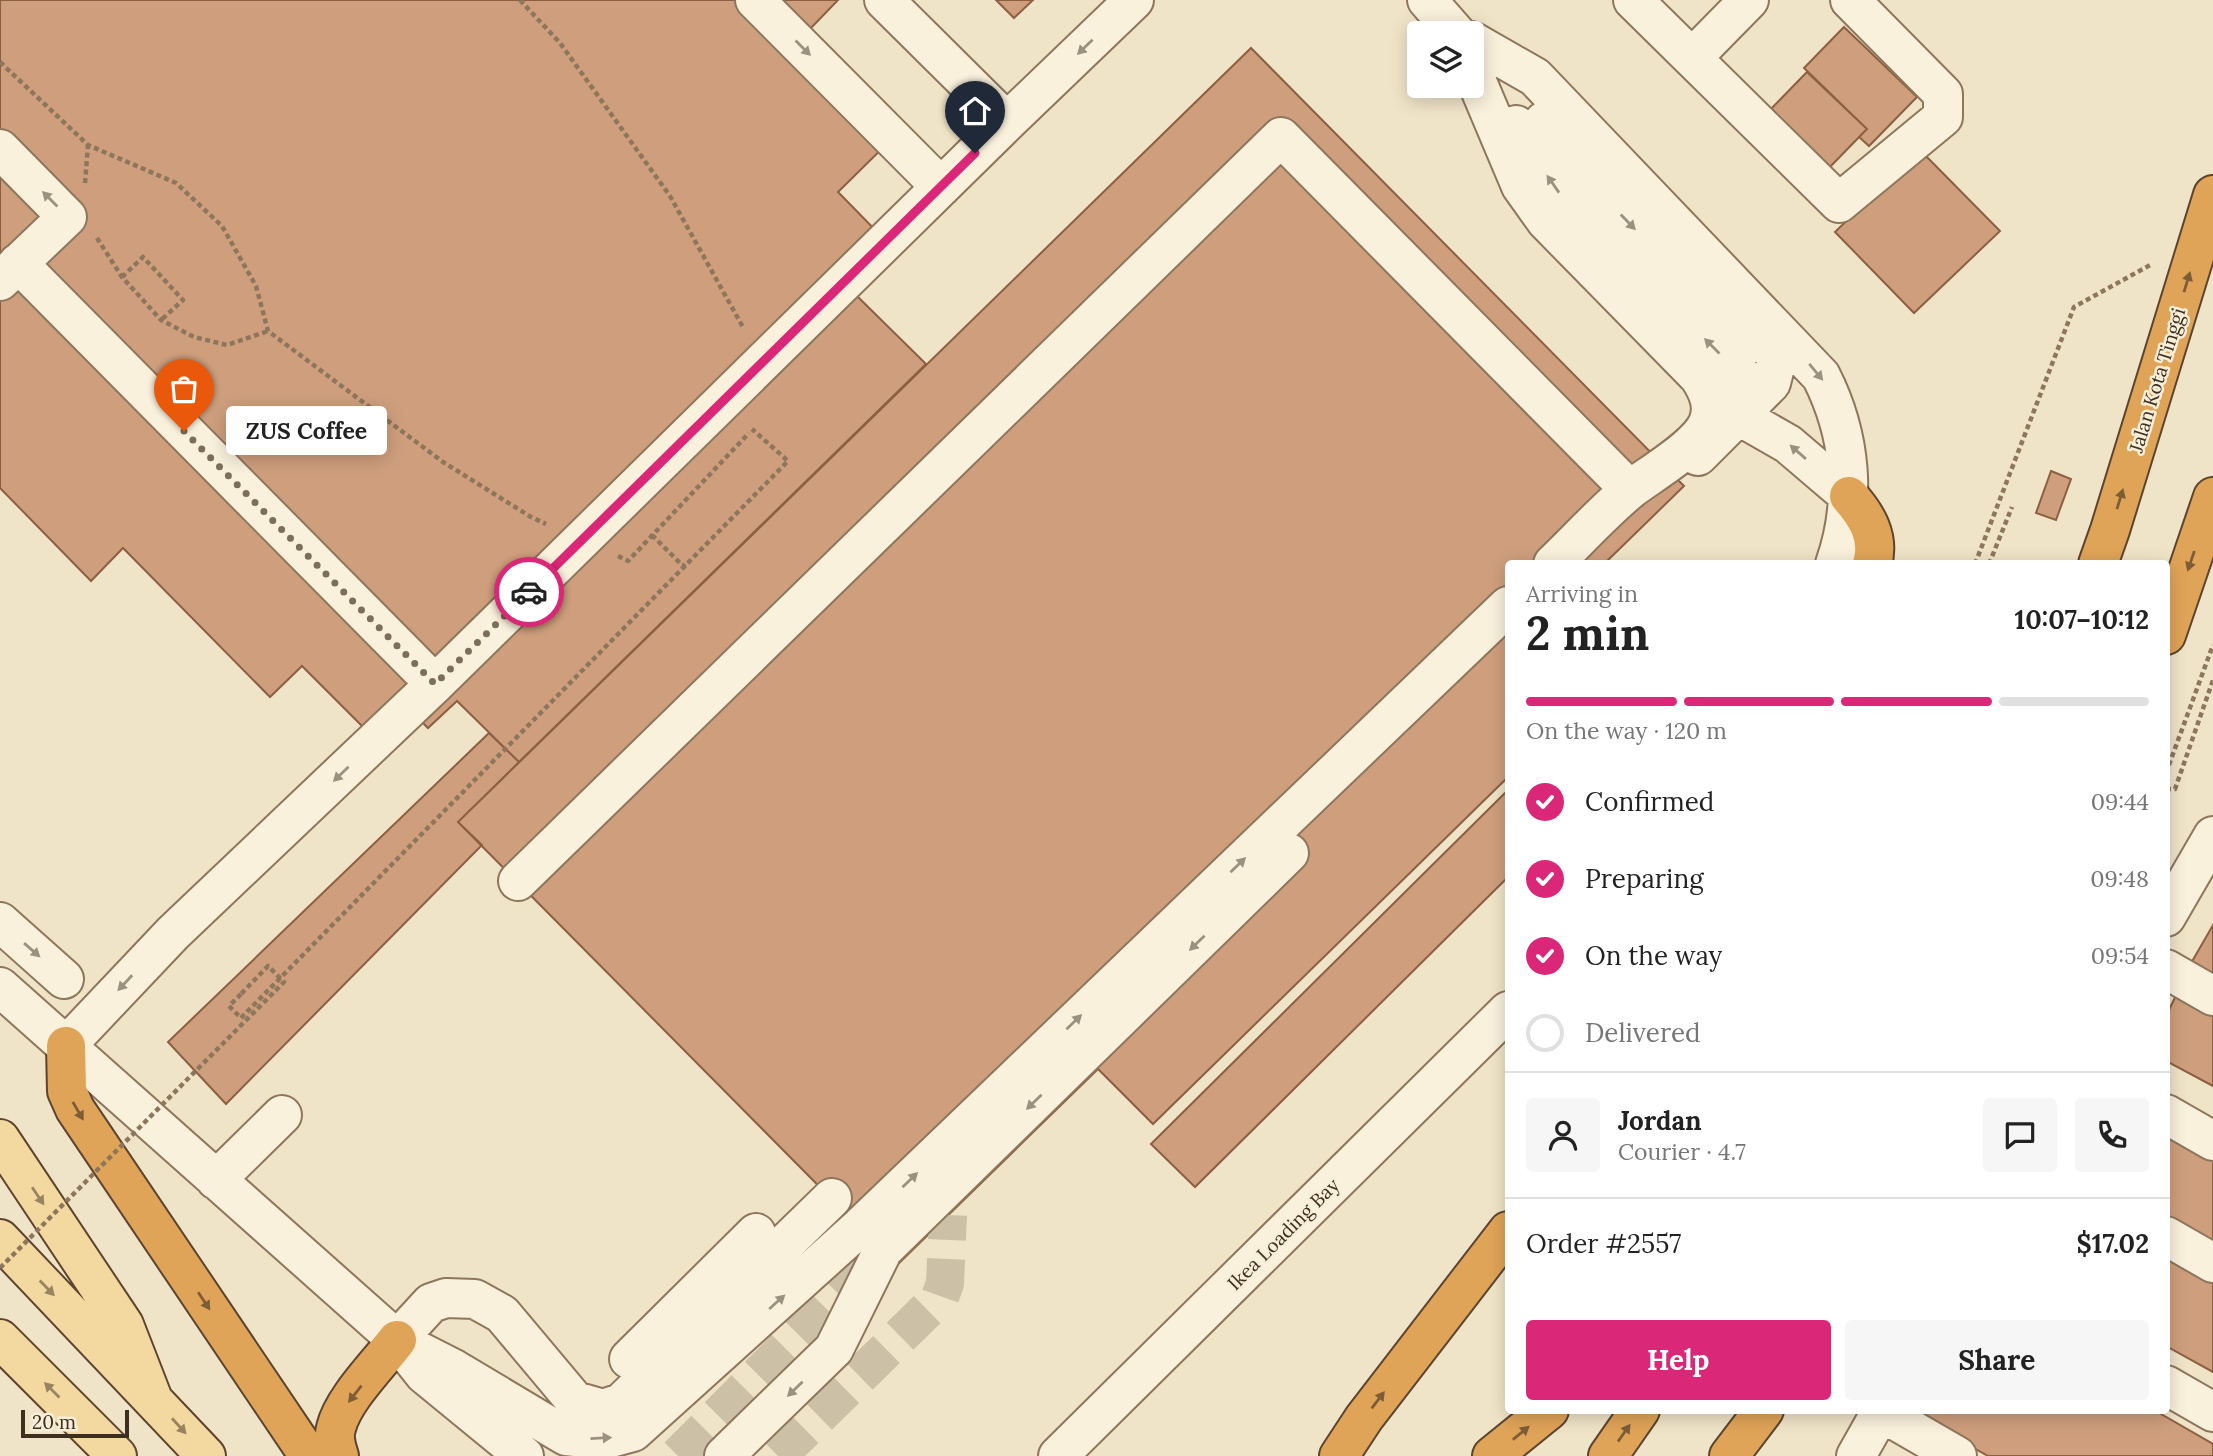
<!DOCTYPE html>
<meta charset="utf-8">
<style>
:root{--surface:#fff;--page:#f6f6f6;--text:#222;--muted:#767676;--line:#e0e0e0;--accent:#db2777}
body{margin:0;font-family:Lora,serif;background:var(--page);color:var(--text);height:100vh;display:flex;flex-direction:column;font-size:26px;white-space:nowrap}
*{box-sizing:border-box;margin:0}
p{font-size:23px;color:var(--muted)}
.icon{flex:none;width:38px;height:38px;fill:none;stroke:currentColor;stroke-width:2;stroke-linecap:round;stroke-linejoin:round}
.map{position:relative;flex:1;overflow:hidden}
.sheet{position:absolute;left:1505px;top:560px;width:665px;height:854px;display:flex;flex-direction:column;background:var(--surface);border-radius:7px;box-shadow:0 4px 18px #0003}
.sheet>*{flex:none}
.tools{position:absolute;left:1407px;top:21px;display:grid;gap:14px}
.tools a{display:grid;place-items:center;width:77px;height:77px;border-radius:7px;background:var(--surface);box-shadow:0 4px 18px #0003;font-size:35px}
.scale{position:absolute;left:21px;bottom:18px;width:108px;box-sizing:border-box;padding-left:7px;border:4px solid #3d2e20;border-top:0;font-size:19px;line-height:24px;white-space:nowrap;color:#3d2e20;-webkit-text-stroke:5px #f7eed8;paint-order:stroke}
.pin{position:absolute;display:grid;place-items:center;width:60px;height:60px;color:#fff;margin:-72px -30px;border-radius:50% 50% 50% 0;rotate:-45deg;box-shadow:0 0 7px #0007}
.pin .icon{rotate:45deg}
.courier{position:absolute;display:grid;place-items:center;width:70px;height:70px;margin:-35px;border:5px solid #db2777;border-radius:50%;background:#fff;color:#222;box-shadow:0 2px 9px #0007}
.bubble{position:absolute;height:49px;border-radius:7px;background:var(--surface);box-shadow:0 4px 18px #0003;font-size:23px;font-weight:700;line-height:49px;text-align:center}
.headline em{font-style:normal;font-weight:700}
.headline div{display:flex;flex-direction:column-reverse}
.headline{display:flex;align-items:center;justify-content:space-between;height:119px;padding:0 21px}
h1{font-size:46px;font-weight:700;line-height:52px}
.bar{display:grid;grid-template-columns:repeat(4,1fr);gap:10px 7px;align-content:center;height:84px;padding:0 21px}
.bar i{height:9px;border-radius:5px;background:var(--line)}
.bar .current{background:var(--accent)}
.bar p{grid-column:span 4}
.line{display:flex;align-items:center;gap:18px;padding:0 21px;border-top:2px solid var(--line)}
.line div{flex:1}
.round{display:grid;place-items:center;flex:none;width:74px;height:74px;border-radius:7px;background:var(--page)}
ol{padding:0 21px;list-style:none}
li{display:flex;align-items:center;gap:21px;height:77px}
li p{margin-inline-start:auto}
li .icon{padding:7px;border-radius:50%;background:var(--accent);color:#fff;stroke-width:4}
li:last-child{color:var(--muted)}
li i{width:38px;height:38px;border:4px solid var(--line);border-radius:50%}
.primary-button{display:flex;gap:14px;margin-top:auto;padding:14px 21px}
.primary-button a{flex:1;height:80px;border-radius:7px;background:var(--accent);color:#fff;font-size:28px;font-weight:700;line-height:80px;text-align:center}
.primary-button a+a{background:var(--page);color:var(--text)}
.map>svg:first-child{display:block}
</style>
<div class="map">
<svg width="2213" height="1456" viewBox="0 0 2213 1456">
<rect width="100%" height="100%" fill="#f0e4c8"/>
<!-- building -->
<path fill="#cf9f7d" stroke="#8d5f41" stroke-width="2" d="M0 0H838L809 30 905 126 838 192 886 241 857 296 926 364 519 762 457 701 428 728 409 709 364 728 302 666 270 697 123 548 91 581 0 488Z
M996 0H1033L1014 18Z
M1844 27 1917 97 1869 146 1859 137 1867 129 1804 68Z
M1251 48 1684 486 1604 564H1508V777L1153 1124 1098 1069 897 1265 458 822Z
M1807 72 1867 129 1827 170 1767 113Z
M1920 150 2000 231 1914 313 1835 232Z
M2051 471 2071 479 2056 520 2036 513Z
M489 733 519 762 458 822 482 845 226 1104 168 1042Z
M1508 790V877L1195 1187 1151 1144Z
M2213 925V988L2186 972Z
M2181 985 2213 1003V1086L2166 1061V1016Z
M2166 1126 2213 1154V1251L2166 1223Z
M2166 1242 2213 1269V1372L2166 1346Z
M1918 1410H2154L2213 1444V1456H1988L1916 1415Z"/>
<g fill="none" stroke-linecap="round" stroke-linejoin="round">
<!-- minor-tunnel -->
<path stroke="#ccc0a6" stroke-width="38" stroke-dasharray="38 19" stroke-linecap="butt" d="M678 1456 879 1254
M778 1456 940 1297 945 1283 948 1215"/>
<!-- minor casing -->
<g stroke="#8d765c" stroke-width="42">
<path id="minor" d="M755 0 941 187
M884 0 1007 122
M1427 0 1456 33
M1633 0 1839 203 1943 117V94L1850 0
M1472 41 1535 77 1821 376C1851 435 1857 501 1835 564
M1692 58 1749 0
M1472 70 1521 186 1546 221 1699 377C1708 391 1715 406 1708 423 1699 446 1652 473 1631 489 1604 511 1579 539 1553 564
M1544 121 1564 156 1747 345
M1516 125 1533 154 1568 205 1760 394
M0 149 67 217 0 281
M18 263 435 684
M1721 398 1739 416 1788 444 1849 496
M1698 456 1771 383 1778 355 1769 322
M518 881 1281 137 1630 490
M2166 917 2213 836
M0 922 64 979
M2166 969 2213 996
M0 987 397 1340 424 1374 524 1456
M66 1046 173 933 435 684 1007 122 1134 0
M2166 1114 2213 1141
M216 1180 282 1115
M2166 1236 2213 1263
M397 1340 454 1369 566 1436 603 1440 633 1432 860 1227 1508 606
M397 1340 431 1303 446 1298 475 1299 502 1314 575 1401 603 1409 621 1403 832 1198
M629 1359 756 1233
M2166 1385 2213 1412
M1881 1412 1957 1456
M724 1456 834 1349 883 1250 1289 853
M1058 1456 1508 1011
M1856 1456 1882 1410"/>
</g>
<!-- major casing -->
<g stroke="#5b4430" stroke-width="42">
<path id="major" d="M0 1139 124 1325 152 1397
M0 1239 206 1456
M0 1339 117 1456"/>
</g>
<!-- highway casing -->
<g stroke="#5b4430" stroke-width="42">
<path id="highway" d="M1849 496C1866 515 1880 537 1872 564
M2098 564 2110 530 2213 195
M2166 635 2213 497
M66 1046 67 1091 75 1109 309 1456
M339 1456C336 1447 333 1438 336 1428 343 1399 378 1365 397 1340
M1339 1456 1364 1418 1508 1231
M1492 1456 1549 1410
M1608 1456 1640 1410
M1729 1456 1764 1410"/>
</g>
<!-- path -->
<path stroke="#8d765c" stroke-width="4.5" stroke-dasharray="5 3.5" stroke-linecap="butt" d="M520 0 560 43 670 196 744 329
M0 62 88 145 176 183 222 226 256 286 268 331 443 462 531 517 546 524
M85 183 88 145
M97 238 122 277 161 320 194 337 227 345 268 331
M122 277 143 257 183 300 161 320
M652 535 683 566 685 564
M618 556 628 561 749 433
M1975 564 2074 307 2152 264
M1989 564 2012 507
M2166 773 2213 645
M2166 789H2175L2213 680
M241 994 229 1006 241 1018 788 461 752 429"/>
<!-- minor -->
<use href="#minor" stroke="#faf1dc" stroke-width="38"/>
<!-- major -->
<use href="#major" stroke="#f3d9a0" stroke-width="38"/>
<!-- highway -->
<use href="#highway" stroke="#e0a458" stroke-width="38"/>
<!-- path-bridge -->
<path stroke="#8d765c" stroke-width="4.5" stroke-dasharray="5 3.5" stroke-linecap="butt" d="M0 1268 284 982 268 966 241 994"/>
</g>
<!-- one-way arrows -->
<defs><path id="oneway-solid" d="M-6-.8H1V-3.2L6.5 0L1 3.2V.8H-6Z" transform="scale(1.75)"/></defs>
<g fill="#9c907e">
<use href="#oneway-solid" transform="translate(1085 47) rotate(136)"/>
<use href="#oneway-solid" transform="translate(803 48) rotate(45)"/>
<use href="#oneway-solid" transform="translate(1553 184) rotate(-125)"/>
<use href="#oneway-solid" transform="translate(50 199) rotate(-135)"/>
<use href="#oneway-solid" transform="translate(1628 222) rotate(46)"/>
<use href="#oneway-solid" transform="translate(1712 346) rotate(-135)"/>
<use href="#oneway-solid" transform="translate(1816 372) rotate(50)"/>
<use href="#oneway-solid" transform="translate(1798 452) rotate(-139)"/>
<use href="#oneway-solid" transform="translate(341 774) rotate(136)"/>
<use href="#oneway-solid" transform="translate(1238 865) rotate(-44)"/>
<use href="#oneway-solid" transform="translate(1197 943) rotate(136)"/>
<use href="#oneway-solid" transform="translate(32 950) rotate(41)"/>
<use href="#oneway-solid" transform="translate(125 983) rotate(133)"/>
<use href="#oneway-solid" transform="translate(1074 1022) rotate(-44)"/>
<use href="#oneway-solid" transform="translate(1034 1102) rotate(136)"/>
<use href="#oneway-solid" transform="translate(910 1180) rotate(-44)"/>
<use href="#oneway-solid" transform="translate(777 1302) rotate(-42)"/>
<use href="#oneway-solid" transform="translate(795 1389) rotate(136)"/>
<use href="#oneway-solid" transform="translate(601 1438) rotate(-3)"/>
</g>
<g fill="#7e5d36">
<use href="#oneway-solid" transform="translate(2187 282) rotate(-73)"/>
<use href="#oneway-solid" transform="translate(2120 499) rotate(-73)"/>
<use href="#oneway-solid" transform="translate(2191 561) rotate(109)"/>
<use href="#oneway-solid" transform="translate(78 1111) rotate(60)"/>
<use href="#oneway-solid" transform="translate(204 1301) rotate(56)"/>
<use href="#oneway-solid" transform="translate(355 1394) rotate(128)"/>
<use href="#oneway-solid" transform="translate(1378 1400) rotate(-53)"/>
<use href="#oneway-solid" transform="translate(1521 1433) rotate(-39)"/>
<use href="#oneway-solid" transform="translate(1624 1433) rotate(-55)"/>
</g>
<g fill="#988460">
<use href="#oneway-solid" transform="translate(38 1196) rotate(56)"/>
<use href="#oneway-solid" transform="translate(47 1288) rotate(46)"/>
<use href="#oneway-solid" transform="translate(52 1390) rotate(-135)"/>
<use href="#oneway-solid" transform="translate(179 1426) rotate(48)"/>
</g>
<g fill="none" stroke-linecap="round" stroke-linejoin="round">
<!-- done -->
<path stroke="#7c6e5b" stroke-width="7" stroke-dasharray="0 12.6" d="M184 431 435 684 529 592"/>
<!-- route -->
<path stroke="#db2777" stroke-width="9" d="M529 592 975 153"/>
</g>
<g text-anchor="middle" stroke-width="5" stroke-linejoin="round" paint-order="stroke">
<!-- street labels -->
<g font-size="19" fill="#3d2e20" stroke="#f7eed8">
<text transform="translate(2157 380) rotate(-73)" y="7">Jalan Kota Tinggi</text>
<text transform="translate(1283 1234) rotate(-45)" y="7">Ikea Loading Bay</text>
</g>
</g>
</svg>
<div class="tools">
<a><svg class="icon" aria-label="layers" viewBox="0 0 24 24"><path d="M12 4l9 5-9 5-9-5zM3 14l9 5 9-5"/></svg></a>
</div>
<div class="scale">20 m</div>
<div class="pin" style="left:184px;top:431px;background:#ea580c"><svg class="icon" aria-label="bag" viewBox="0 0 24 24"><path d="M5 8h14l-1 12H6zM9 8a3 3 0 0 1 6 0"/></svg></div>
<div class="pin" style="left:975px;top:153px;background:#1f2937"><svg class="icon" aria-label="home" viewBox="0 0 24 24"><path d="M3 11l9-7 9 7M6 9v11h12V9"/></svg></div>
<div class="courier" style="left:529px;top:592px"><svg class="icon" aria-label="car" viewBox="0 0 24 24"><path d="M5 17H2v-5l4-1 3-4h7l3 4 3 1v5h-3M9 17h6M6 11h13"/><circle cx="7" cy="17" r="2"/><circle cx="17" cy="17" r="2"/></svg></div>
<div class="bubble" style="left:226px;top:406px;width:161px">ZUS Coffee</div>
<section class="sheet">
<div class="headline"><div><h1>2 min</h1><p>Arriving in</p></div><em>10:07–10:12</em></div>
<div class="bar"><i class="current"></i><i class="current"></i><i class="current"></i><i></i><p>On the way · 120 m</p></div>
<ol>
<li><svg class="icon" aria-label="check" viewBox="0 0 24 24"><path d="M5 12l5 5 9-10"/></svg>Confirmed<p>09:44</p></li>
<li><svg class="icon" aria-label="check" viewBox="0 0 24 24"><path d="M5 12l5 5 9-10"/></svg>Preparing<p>09:48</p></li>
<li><svg class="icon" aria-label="check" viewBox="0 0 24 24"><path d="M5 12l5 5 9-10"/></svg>On the way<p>09:54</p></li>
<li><i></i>Delivered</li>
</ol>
<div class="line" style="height:126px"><a class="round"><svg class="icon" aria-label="person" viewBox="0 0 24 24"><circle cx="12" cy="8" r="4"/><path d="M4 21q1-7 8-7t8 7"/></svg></a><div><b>Jordan</b><p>Courier · 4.7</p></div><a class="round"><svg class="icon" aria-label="chat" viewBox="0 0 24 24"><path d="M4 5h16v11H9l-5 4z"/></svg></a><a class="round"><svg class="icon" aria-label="phone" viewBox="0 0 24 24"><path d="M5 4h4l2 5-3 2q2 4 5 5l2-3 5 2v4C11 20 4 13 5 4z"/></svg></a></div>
<div class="line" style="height:91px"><div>Order #2557</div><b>$17.02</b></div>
<div class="primary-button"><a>Help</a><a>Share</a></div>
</section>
</div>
